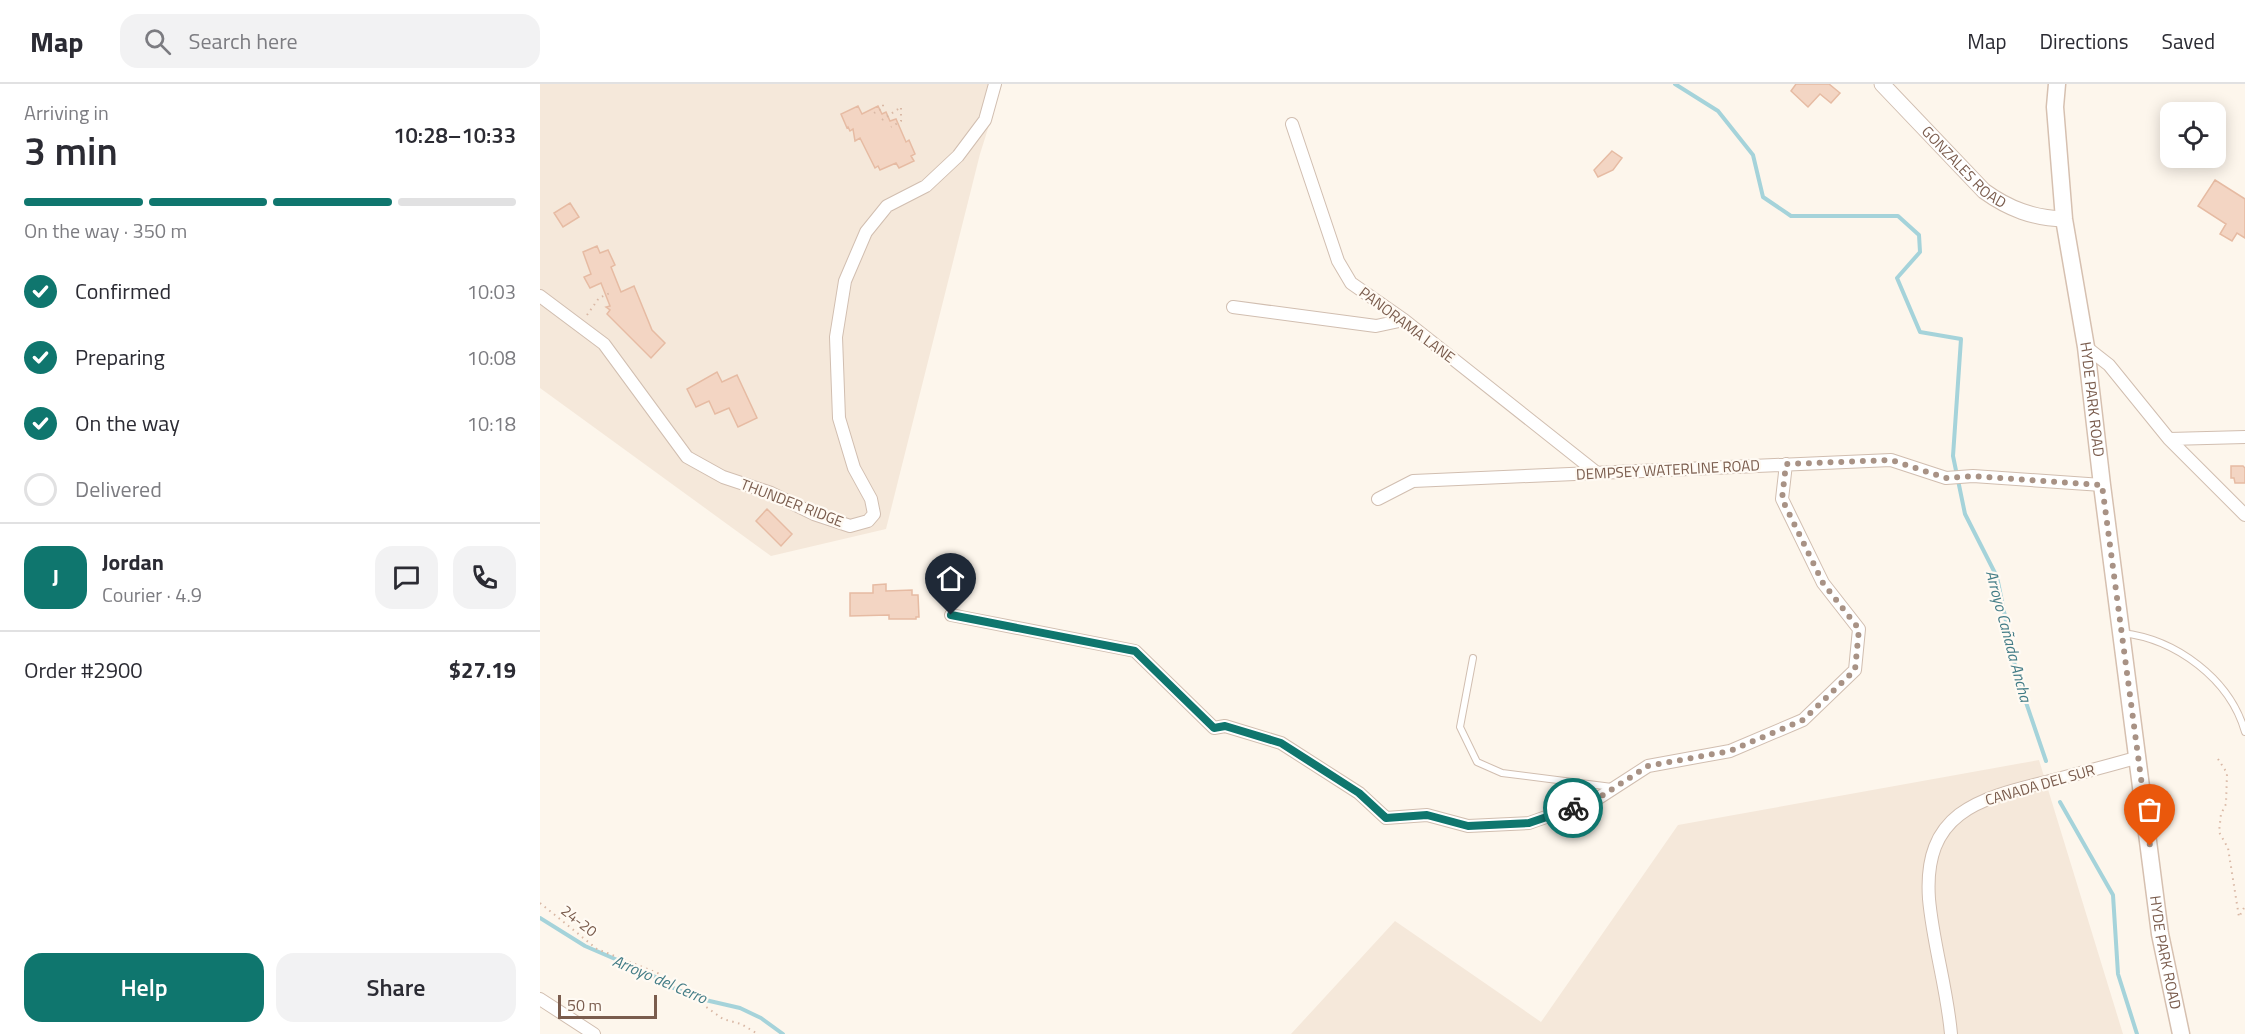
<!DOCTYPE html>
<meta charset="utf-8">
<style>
:root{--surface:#fff;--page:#f2f2f3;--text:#2b2b33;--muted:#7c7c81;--line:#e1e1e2;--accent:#0f766e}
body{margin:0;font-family:"Titillium Web",sans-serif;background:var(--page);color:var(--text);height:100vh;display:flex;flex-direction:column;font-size:22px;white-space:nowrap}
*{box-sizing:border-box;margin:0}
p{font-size:20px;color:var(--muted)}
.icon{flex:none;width:33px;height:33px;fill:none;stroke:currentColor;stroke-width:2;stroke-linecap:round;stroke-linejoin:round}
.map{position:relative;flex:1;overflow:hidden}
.details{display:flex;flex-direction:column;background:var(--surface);width:540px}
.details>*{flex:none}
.buttons{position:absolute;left:1620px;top:18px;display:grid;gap:12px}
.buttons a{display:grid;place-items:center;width:66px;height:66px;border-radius:12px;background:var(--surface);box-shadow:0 3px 15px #0003;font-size:30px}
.scale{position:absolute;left:18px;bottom:15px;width:99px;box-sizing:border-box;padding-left:6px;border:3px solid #7a5c4d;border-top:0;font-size:16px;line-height:21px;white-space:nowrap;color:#7a5c4d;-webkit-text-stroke:4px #fffaf3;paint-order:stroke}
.pin{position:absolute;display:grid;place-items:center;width:51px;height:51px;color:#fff;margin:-62px -26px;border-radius:50% 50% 50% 0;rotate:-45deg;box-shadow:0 0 6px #0007}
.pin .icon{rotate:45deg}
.courier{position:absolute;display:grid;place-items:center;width:60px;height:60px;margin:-30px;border:4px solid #0f766e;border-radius:50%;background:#fff;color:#222;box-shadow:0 2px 8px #0007}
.head em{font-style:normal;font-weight:600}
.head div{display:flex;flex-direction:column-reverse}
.head{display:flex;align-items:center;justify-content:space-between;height:102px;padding:0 24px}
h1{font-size:39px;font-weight:600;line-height:45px}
.bar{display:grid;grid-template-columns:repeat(4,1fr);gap:9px 6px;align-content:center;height:72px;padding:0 24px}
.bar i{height:8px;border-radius:4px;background:var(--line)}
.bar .active{background:var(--accent)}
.bar p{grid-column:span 4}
.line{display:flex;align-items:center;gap:15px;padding:0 24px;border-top:2px solid var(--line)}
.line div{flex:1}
.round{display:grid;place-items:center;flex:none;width:63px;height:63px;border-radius:18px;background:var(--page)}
ol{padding:0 24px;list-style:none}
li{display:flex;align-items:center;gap:18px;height:66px}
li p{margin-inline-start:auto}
li .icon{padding:6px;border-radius:50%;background:var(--accent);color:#fff;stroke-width:4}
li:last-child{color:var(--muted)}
li i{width:33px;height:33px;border:3px solid var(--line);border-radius:50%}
.cta{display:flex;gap:12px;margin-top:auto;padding:12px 24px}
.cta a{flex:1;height:69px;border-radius:18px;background:var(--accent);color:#fff;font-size:24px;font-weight:600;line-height:69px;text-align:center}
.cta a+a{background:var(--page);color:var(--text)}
header{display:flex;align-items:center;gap:36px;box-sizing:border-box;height:84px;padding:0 30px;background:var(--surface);border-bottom:2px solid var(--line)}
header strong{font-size:28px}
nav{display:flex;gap:33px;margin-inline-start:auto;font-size:21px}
.search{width:420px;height:54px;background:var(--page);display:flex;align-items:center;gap:15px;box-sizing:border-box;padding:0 21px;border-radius:18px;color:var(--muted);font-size:22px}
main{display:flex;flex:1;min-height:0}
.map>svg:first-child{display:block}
</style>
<header>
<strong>Map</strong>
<div class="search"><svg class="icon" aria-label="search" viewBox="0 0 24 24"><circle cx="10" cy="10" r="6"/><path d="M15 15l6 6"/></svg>Search here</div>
<nav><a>Map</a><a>Directions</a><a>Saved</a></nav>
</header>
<main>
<section class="details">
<div class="head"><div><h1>3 min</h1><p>Arriving in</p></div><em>10:28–10:33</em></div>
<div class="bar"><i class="active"></i><i class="active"></i><i class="active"></i><i></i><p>On the way · 350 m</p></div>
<ol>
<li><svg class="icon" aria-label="check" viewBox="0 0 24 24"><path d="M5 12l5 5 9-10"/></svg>Confirmed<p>10:03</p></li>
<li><svg class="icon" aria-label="check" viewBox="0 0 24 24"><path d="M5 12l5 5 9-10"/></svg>Preparing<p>10:08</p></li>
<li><svg class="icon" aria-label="check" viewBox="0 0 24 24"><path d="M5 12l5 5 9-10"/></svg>On the way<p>10:18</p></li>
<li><i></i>Delivered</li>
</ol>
<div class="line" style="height:108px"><b class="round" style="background:var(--accent);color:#fff">J</b><div><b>Jordan</b><p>Courier · 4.9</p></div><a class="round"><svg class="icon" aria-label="chat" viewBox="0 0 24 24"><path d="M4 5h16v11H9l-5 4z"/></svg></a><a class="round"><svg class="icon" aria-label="phone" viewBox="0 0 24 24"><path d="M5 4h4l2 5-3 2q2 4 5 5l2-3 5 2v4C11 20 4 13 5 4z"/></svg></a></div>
<div class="line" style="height:78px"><div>Order #2900</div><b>$27.19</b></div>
<div class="cta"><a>Help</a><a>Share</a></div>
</section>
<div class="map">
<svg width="1705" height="950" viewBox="0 0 1705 950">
<rect width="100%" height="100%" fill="#fdf6ec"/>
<!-- residential -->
<path fill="#f5e8da" d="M0 0H462L440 70 346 445 231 472 0 304Z
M1499 676 1583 950H751L855 837 1001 938 1138 741Z"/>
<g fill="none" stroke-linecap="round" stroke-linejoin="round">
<!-- stream -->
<path stroke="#a5d3da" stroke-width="4" d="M1135 0 1178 27 1213 71 1223 113 1251 132H1358L1379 151 1380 168 1357 194 1380 248 1421 255 1413 372 1425 430 1457 493 1477 592 1506 677
M1520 718 1573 811 1578 890 1597 950
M0 834 45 862 112 891 131 903 161 915 200 924 221 934 243 950"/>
</g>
<!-- building -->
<path fill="#f3d5c3" stroke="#e6bba3" stroke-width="1.5" d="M1256 0H1289L1300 9 1291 19 1280 10 1268 23 1251 7Z
M318 22 322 30 338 22 342 30 346 28 350 37 356 35 366 58 369 56 375 70 371 72 374 77 359 84 356 79 340 86 338 82 335 84 320 54 315 57 313 45 310 47 308 43 307 44 301 30Z
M1072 67 1082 74 1073 86 1058 93 1054 86Z
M1675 96 1705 115V154L1697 149 1692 157 1680 150 1686 140 1658 122Z
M30 119 39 133 23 143 14 129Z
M57 162 60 169 68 166 75 181 71 183 81 208 94 202 112 246 125 259 111 274 67 230 70 226 66 223 70 222 61 199 50 204 44 193 51 190 43 168Z
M177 288 182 298 197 291 217 334 198 343 189 324 175 330 169 317 156 323 147 305Z
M1691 382H1703L1705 384V399H1695L1694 394H1691Z
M227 425 252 450 241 462 216 437Z
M346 500V507L372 506V511H378L379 533H376V535H349V531L310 532V509H333V501Z"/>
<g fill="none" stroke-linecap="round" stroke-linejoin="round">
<!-- service casing -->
<g stroke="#d1beb0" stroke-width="8">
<path id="service" d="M1582 549C1636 555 1690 595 1705 648
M933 574 920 643 937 678 962 689 1072 703"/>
</g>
<!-- minor casing -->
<g stroke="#d1beb0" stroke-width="14">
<path id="minor" d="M752 40 798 177 811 199 864 236 1057 389
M0 212 64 260 147 373 183 393 231 409 274 430 310 442 328 437 334 430 331 415 314 384 299 334 296 253 305 197 326 148 347 122 386 102 418 72 445 36 455 0
M693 223 836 242 864 236
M1546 263 1569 281 1629 355 1705 431
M1629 355 1705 353
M838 415 873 397 1351 376 1406 394 1433 392 1562 401
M411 531 595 567 674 644 685 642 741 659 819 709 846 734 887 731 928 742 989 739 1057 715 1108 682 1190 667 1263 636 1315 586 1319 545 1283 499 1242 415 1246 380
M0 915 54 950
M1411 950C1407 904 1393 860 1389 815 1383 729 1437 715 1506 698 1537 690 1568 682 1599 673"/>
</g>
<!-- tertiary casing -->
<g stroke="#d1beb0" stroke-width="17">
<g id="tertiary">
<path id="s1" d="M1342 0 1444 107C1469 125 1493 134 1524 135"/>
</g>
</g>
<!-- secondary casing -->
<g stroke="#d6c0b0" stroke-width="19">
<g id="secondary">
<path id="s2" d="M1517 0 1515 23 1524 135 1546 263 1562 401 1620 850 1641 950"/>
</g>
</g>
<!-- path -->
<path stroke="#d9b8a5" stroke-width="2" stroke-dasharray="1.5 4.5" stroke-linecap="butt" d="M334 29 343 24V20
M342 36 361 23V37L351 43
M47 231 59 214 70 209
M1678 675 1687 689 1686 720 1681 730 1679 748 1688 764 1699 833 1705 822
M0 819 57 865 120 890 183 935 201 940 218 950"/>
<!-- service -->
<use href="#service" stroke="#fff" stroke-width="6"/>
<!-- minor -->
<use href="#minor" stroke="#fff" stroke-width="12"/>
<!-- tertiary -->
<use href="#tertiary" stroke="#fff" stroke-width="15"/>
<!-- secondary -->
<use href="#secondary" stroke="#fff" stroke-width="16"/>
</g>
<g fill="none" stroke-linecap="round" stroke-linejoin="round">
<!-- done -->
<path stroke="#a89285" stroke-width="6" stroke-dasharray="0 10.8" d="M1033 724 1057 715 1108 682 1190 667 1263 636 1315 586 1319 545 1283 499 1242 415 1246 380 1351 376 1406 394 1433 392 1562 401 1610 762"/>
<!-- route -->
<path stroke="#0f766e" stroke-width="8" d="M411 531 595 567 674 644 685 642 741 659 819 709 846 734 887 731 928 742 989 739 1033 724"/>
</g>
<g text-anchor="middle" stroke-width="4.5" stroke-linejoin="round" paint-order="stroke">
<!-- street labels -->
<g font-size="15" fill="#7a5c4d" stroke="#fffaf3">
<text dy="5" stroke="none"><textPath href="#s1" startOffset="117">GONZALES ROAD</textPath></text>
<text transform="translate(867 241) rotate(37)" y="5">PANORAMA LANE</text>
<text dy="5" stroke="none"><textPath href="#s2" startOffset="318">HYDE PARK ROAD</textPath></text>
<text transform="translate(1128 386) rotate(-3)" y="5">DEMPSEY WATERLINE ROAD</text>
<text transform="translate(252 419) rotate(21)" y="5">THUNDER RIDGE</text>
<text transform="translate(1500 701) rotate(-16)" y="5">CANADA DEL SUR</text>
<text transform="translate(39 837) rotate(38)" y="5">24-20</text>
<text dy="5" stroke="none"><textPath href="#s2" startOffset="876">HYDE PARK ROAD</textPath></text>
</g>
<!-- water labels -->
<g font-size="16" font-style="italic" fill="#437c86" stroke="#fffaf3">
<text transform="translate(1469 552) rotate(75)" y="6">Arroyo Cañada Ancha</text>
<text transform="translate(120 895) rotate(23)" y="6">Arroyo del Cerro</text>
</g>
</g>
</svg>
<div class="buttons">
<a><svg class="icon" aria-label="locate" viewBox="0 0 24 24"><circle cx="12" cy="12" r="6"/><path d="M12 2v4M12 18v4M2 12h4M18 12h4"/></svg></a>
</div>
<div class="scale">50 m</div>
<div class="pin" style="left:1610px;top:762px;background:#ea580c"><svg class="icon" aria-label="bag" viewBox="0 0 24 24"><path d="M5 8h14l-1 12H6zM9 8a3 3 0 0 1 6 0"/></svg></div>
<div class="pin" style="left:411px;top:531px;background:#1f2937"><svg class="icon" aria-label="home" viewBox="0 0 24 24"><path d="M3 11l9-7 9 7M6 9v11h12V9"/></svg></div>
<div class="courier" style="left:1033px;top:724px"><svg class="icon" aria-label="bike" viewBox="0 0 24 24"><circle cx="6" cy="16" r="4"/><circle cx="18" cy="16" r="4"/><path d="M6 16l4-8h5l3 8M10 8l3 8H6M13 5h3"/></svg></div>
</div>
</main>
